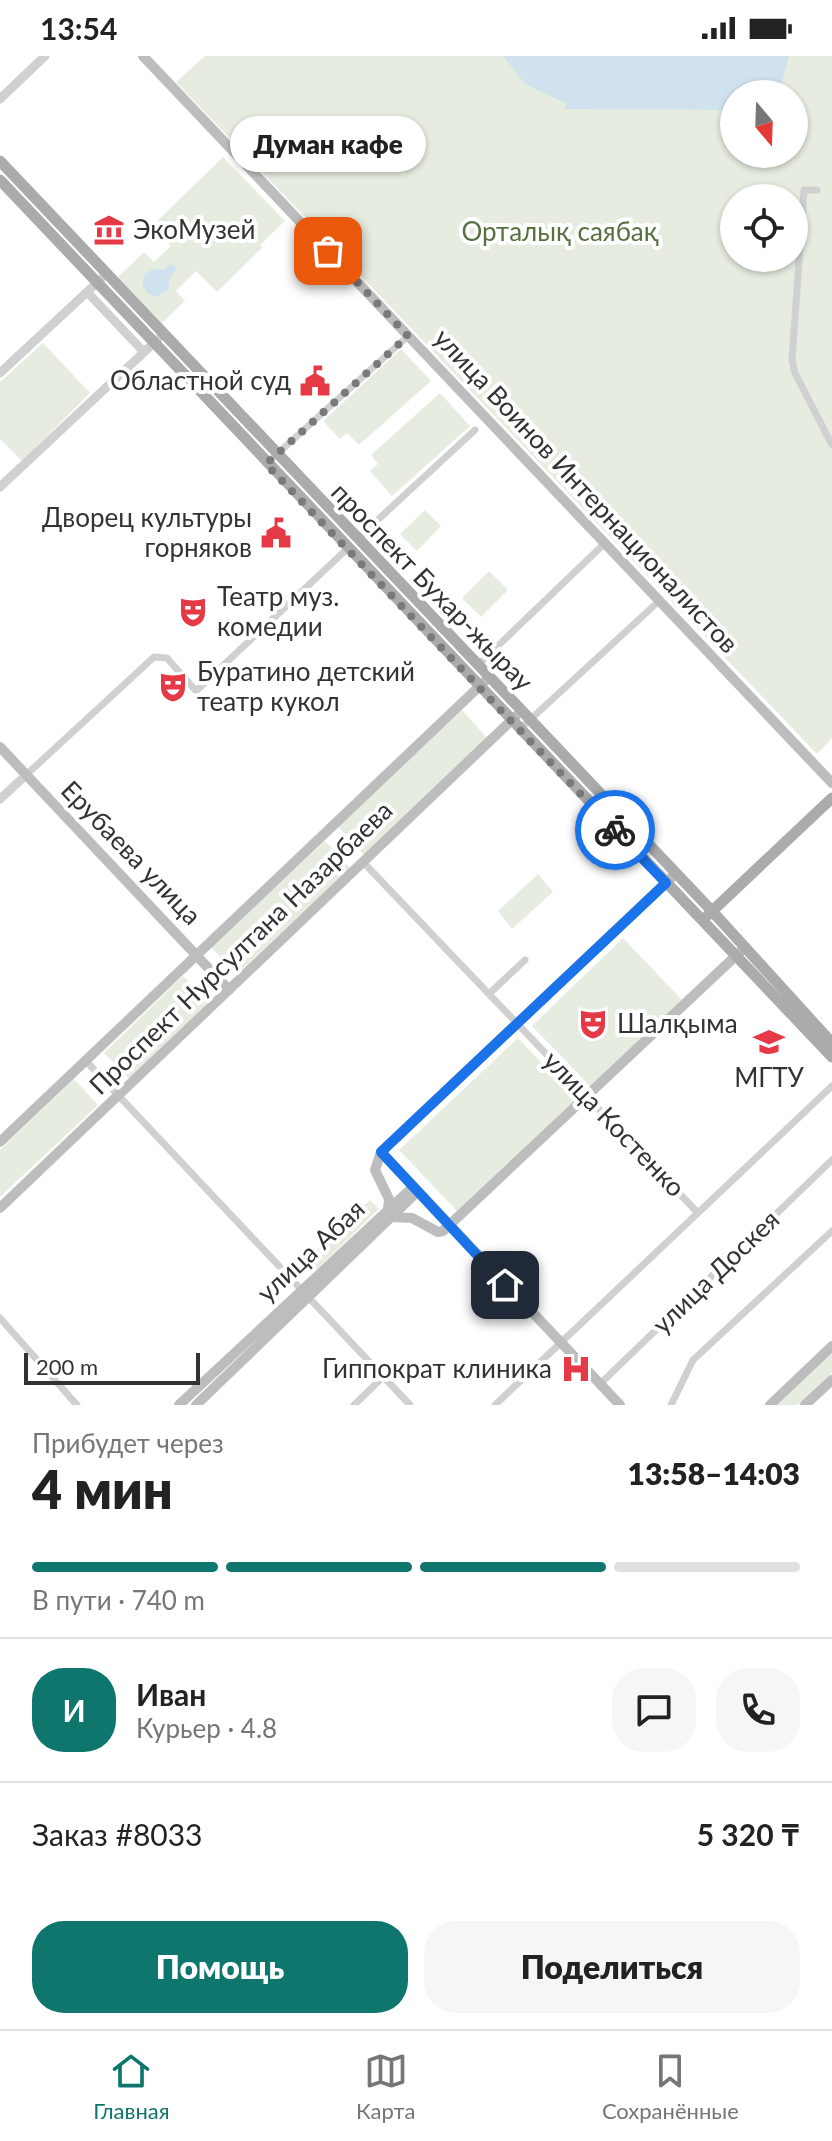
<!DOCTYPE html>
<html lang="ru">
<meta charset="utf-8">
<style>
:root{--surface:#fff;--page:#f6f6f6;--text:#222;--muted:#767676;--line:#e0e0e0;--accent:#0f766e}
body{margin:0;font-family:Lato,sans-serif;background:var(--page);color:var(--text);height:100vh;display:flex;flex-direction:column;font-size:30px;white-space:nowrap}
*{box-sizing:border-box;margin:0}
p{font-size:26px;color:var(--muted)}
.icon{flex:none;width:44px;height:44px;fill:none;stroke:currentColor;stroke-width:2;stroke-linecap:round;stroke-linejoin:round}
.map{position:relative;height:1349px;overflow:hidden}
.details{display:flex;flex-direction:column;background:var(--surface);flex:1}
.details>*{flex:none}
.needle{width:52px;rotate:161deg}
.buttons{position:absolute;left:720px;top:24px;display:grid;gap:16px}
.buttons a{display:grid;place-items:center;width:88px;height:88px;border-radius:50%;background:var(--surface);box-shadow:0 2px 6px #0004;font-size:40px}
.scale{position:absolute;left:24px;bottom:20px;width:176px;box-sizing:border-box;padding-left:8px;border:4px solid #333;border-top:0;font-size:22px;line-height:28px;white-space:nowrap;color:#333;-webkit-text-stroke:6px #fff;paint-order:stroke}
.pin{position:absolute;display:grid;place-items:center;width:68px;height:68px;color:#fff;margin:-34px;border-radius:16px;box-shadow:0 4px 12px #0006}
.courier{position:absolute;display:grid;place-items:center;width:80px;height:80px;margin:-40px;border:6px solid #1a73e8;border-radius:50%;background:#fff;color:#222;box-shadow:0 2px 10px #0007}
.bubble{position:absolute;height:56px;border-radius:28px;background:var(--surface);box-shadow:0 2px 6px #0004;font-size:26px;font-weight:800;line-height:56px;text-align:center}
.headline em{font-style:normal;font-weight:800}
.headline div{display:flex;flex-direction:column-reverse}
.headline{display:flex;align-items:center;justify-content:space-between;height:136px;padding:0 32px}
h1{font-size:52px;font-weight:800;line-height:60px}
.bar{display:grid;grid-template-columns:repeat(4,1fr);gap:12px 8px;align-content:center;height:96px;padding:0 32px}
.bar i{height:10px;border-radius:6px;background:var(--line)}
.bar .selected{background:var(--accent)}
.bar p{grid-column:span 4}
.line{display:flex;align-items:center;gap:20px;padding:0 32px;border-top:2px solid var(--line)}
.line div{flex:1}
.round{display:grid;place-items:center;flex:none;width:84px;height:84px;border-radius:32px;background:var(--page)}
.primary-button{display:flex;gap:16px;margin-top:auto;padding:16px 32px}
.primary-button a{flex:1;height:92px;border-radius:32px;background:var(--accent);color:#fff;font-size:32px;font-weight:800;line-height:92px;text-align:center}
.primary-button a+a{background:var(--page);color:var(--text)}
.status{display:flex;justify-content:space-between;align-items:center;height:56px;padding:0 40px;background:var(--surface);direction:ltr}
.status svg{height:22px;fill:currentColor}
.tab-bar{display:flex;justify-content:space-around;align-items:center;height:112px;border-top:2px solid var(--line);background:var(--surface);font-size:22px;color:var(--muted)}
.tab-bar a{display:grid;justify-items:center;gap:4px}
.tab-bar .selected{color:var(--accent)}
.map>svg:first-child{display:block}
</style>
<div class="status"><b>13:54</b><svg viewBox="0 0 49 12"><path d="M0 12V9h3v3zM5 12V6h3v6zM10 12V3h3v9zM15 12V0h3v12zM26 1h20v11H26zM47 4h2v5h-2z"/></svg></div>
<div class="map">
<svg width="832" height="1349" viewBox="0 0 832 1349">
<rect width="100%" height="100%" fill="#fff"/>
<!-- green -->
<path fill="#e6ecdf" fill-rule="evenodd" d="M205 0H832V682L817 698 176 26ZM734 38H794V98H734ZM734 142H794V202H734Z
M223 101 285 165 260 189 262 192 217 236 196 215 176 235 185 245 162 267 118 221 144 196 154 206 171 190 152 170Z
M43 287 90 337 22 405 0 383V326Z
M401 293 431 325 359 389 347 377 340 383 323 365Z
M440 337 470 370 392 440 370 415 378 408 371 399Z
M425 454 441 470 417 495 400 478Z
M489 515 508 534 481 561 462 542Z
M462 654 488 683 364 799 338 770Z
M325 785 350 812 237 918 211 891Z
M538 818 553 836 512 873 498 855Z
M623 882 682 944 591 1031 532 970Z
M183 920 209 945 129 1022 104 997Z
M518 982 576 1043 457 1155 399 1094Z
M74 1023 98 1049 0 1141V1094Z
M370 1144 379 1153 317 1213 307 1203Z
M832 1297V1317L798 1349H778Z"/>
<!-- water -->
<path fill="#cfe2ee" d="M503 0H789L778 38H734V54L564 53 567 48 525 28Z
M171 207 177 213 170 221 168 234 156 241 147 237 142 228 145 218 153 213 164 214Z"/>
<g fill="none" stroke-linecap="round" stroke-linejoin="round">
<!-- minor -->
<path stroke="#d0d0d0" stroke-width="7" d="M817 134H804L792 304 795 317 832 389
M266 408 408 280
M357 483 475 374
M478 609 605 487
M520 673 659 545
M26 719 154 601 167 602 196 635 348 492
M363 806 698 1157
M489 938 525 904
M85 1004 410 1349
M0 1262 77 1349
M600 1328 832 1104
M354 1349 383 1321
M495 1349 832 1030
M671 1349 693 1304 832 1175"/>
<!-- tertiary -->
<path stroke="#d0d0d0" stroke-width="9" d="M0 43 45 0
M87 236 144 296
M0 317 101 223
M0 431 158 283
M0 743 26 719"/>
<!-- secondary -->
<path stroke="#bdbdbd" stroke-width="10" d="M143 0 832 727
M0 691 229 934
M0 1086 485 625
M381 1096 620 1349
M0 1152 516 660
M388 1154 389 1143 375 1114 381 1096 671 822
M391 1161 412 1162 438 1176 443 1175 741 895
M179 1349 413 1131
M196 1349 413 1140
M770 1349 832 1290
M805 1349 832 1324"/>
<!-- primary -->
<path stroke="#ababab" stroke-width="11" d="M0 105 712 855 832 987
M0 124 832 1001
M708 859 832 742"/>
</g>
<g fill="none" stroke-linecap="round" stroke-linejoin="round">
<!-- done -->
<path stroke="#7a7a7a" stroke-width="8" stroke-dasharray="0 14.4" d="M328 195 408 280 266 408 615 774"/>
<!-- route -->
<path stroke="#1a73e8" stroke-width="10" d="M505 1229 381 1096 666 827 615 774"/>
</g>
<!-- icons -->
<defs>
<g id="museum-bare" transform="scale(2.4)"><path d="M0-6L6-3V-2H-6V-3ZM-5-1h2V3h-2ZM-1-1h2V3h-2ZM3-1h2V3H3ZM-6 4H6V6H-6Z" fill="#e63946" stroke="#fff" stroke-width="2.5" paint-order="stroke"/></g>
<g id="civic-bare" transform="scale(2.4)"><path d="M-.6-6.5H3V-4.5H.6V-3L4-1V1h2V6H-6V1h2V-1L-.6-3ZM-1.2 2.5V6h2.4V2.5Z" fill="#e63946" stroke="#fff" stroke-width="2.5" paint-order="stroke"/></g>
<g id="theatre-bare" transform="scale(2.4)"><path d="M-5-5.5Q0-4 5-5.5V0Q5 5 0 6Q-5 5-5 0ZM-3.3-2.5H-1v1.5H-3.3ZM1-2.5H3.3v1.5H1ZM-2.8 1Q0 5.5 2.8 1Z" fill="#e63946" stroke="#fff" stroke-width="2.5" paint-order="stroke"/></g>
<g id="university-bare" transform="scale(2.4)"><path d="M0-5L7-2L0 1L-7-2ZM-4 1L0 2.5L4 1V4Q0 6-4 4Z" fill="#e63946" stroke="#fff" stroke-width="2.5" paint-order="stroke"/></g>
<g id="hospital-bare" transform="scale(2.4)"><path d="M-5-5h3v3.5h4V-5h3V5h-3V1.5h-4V5h-3Z" fill="#e63946" stroke="#fff" stroke-width="2.5" paint-order="stroke"/></g>
</defs>
<g fill-rule="evenodd">
<use href="#museum-bare" x="109" y="174"/>
<use href="#civic-bare" x="315" y="325"/>
<use href="#civic-bare" x="276" y="477"/>
<use href="#theatre-bare" x="193" y="556"/>
<use href="#theatre-bare" x="173" y="631"/>
<use href="#theatre-bare" x="593" y="968"/>
<use href="#university-bare" x="769" y="986"/>
<use href="#hospital-bare" x="576" y="1313"/>
</g>
<g text-anchor="middle" stroke-width="8" stroke-linejoin="round" paint-order="stroke">
<!-- poi labels -->
<g font-size="26" fill="#333" stroke="#fff" text-anchor="start">
<text x="133" y="183">ЭкоМузей</text>
<text x="291" y="334" text-anchor="end">Областной суд</text>
<text x="252" y="471" text-anchor="end">Дворец культуры<tspan x="252" dy="30">горняков</tspan></text>
<text x="217" y="550">Театр муз.<tspan x="217" dy="30">комедии</tspan></text>
<text x="197" y="625">Буратино детский<tspan x="197" dy="30">театр кукол</tspan></text>
<text x="617" y="977">Шалқыма</text>
<text x="769" y="1031" text-anchor="middle">МГТУ</text>
<text x="552" y="1322" text-anchor="end">Гиппократ клиника</text>
</g>
<!-- park labels -->
<g font-size="26" fill="#56703f" stroke="#fff">
<text x="560" y="185">Орталық саябақ</text>
</g>
<!-- street labels -->
<g font-size="26" fill="#333" stroke="#fff">
<text transform="translate(586 435) rotate(47)" y="9">улица Воинов Интернационалистов</text>
<text transform="translate(432 531) rotate(46)" y="9">проспект Бухар-жырау</text>
<text transform="translate(131 797) rotate(46)" y="9">Ерубаева улица</text>
<text transform="translate(241 892) rotate(-44)" y="9">Проспект Нурсултана Назарбаева</text>
<text transform="translate(614 1068) rotate(46)" y="9">улица Костенко</text>
<text transform="translate(311 1195) rotate(-43)" y="9">улица Абая</text>
<text transform="translate(716 1216) rotate(-44)" y="9">улица Доскея</text>
</g>
</g>
</svg>
<div class="buttons">
<a><svg class="needle" viewBox="-14 -14 28 28"><path d="M0-13l5 13h-10z" fill="#e53935"/><path d="M0 13l5-13h-10z" fill="#767676"/></svg></a>
<a><svg class="icon" aria-label="locate" viewBox="0 0 24 24"><circle cx="12" cy="12" r="6"/><path d="M12 2v4M12 18v4M2 12h4M18 12h4"/></svg></a>
</div>
<div class="scale">200 m</div>
<div class="pin" style="left:328px;top:195px;background:#ea580c"><svg class="icon" aria-label="bag" viewBox="0 0 24 24"><path d="M5 8h14l-1 12H6zM9 8a3 3 0 0 1 6 0"/></svg></div>
<div class="pin" style="left:505px;top:1229px;background:#1f2937"><svg class="icon" aria-label="home" viewBox="0 0 24 24"><path d="M3 11l9-7 9 7M6 9v11h12V9"/></svg></div>
<div class="courier" style="left:615px;top:774px"><svg class="icon" aria-label="bike" viewBox="0 0 24 24"><circle cx="6" cy="16" r="4"/><circle cx="18" cy="16" r="4"/><path d="M6 16l4-8h5l3 8M10 8l3 8H6M13 5h3"/></svg></div>
<div class="bubble" style="left:230px;top:60px;width:196px">Думан кафе</div>
</div>
<section class="details">
<div class="headline"><div><h1>4 мин</h1><p>Прибудет через</p></div><em>13:58–14:03</em></div>
<div class="bar"><i class="selected"></i><i class="selected"></i><i class="selected"></i><i></i><p>В пути · 740 m</p></div>
<div class="line" style="height:144px"><b class="round" style="background:var(--accent);color:#fff">И</b><div><b>Иван</b><p>Курьер · 4.8</p></div><a class="round"><svg class="icon" aria-label="chat" viewBox="0 0 24 24"><path d="M4 5h16v11H9l-5 4z"/></svg></a><a class="round"><svg class="icon" aria-label="phone" viewBox="0 0 24 24"><path d="M5 4h4l2 5-3 2q2 4 5 5l2-3 5 2v4C11 20 4 13 5 4z"/></svg></a></div>
<div class="line" style="height:104px"><div>Заказ #8033</div><b>5 320 ₸</b></div>
<div class="primary-button"><a>Помощь</a><a>Поделиться</a></div>
</section>
<nav class="tab-bar">
<a class="selected"><svg class="icon" aria-label="home" viewBox="0 0 24 24"><path d="M3 11l9-7 9 7M6 9v11h12V9"/></svg>Главная</a>
<a><svg class="icon" aria-label="map" viewBox="0 0 24 24"><path d="M3 6l6-2 6 2 6-2v14l-6 2-6-2-6 2zM9 4v14M15 6v14"/></svg>Карта</a>
<a><svg class="icon" aria-label="saved" viewBox="0 0 24 24"><path d="M7 4h10v16l-5-4-5 4z"/></svg>Сохранённые</a>
</nav>
